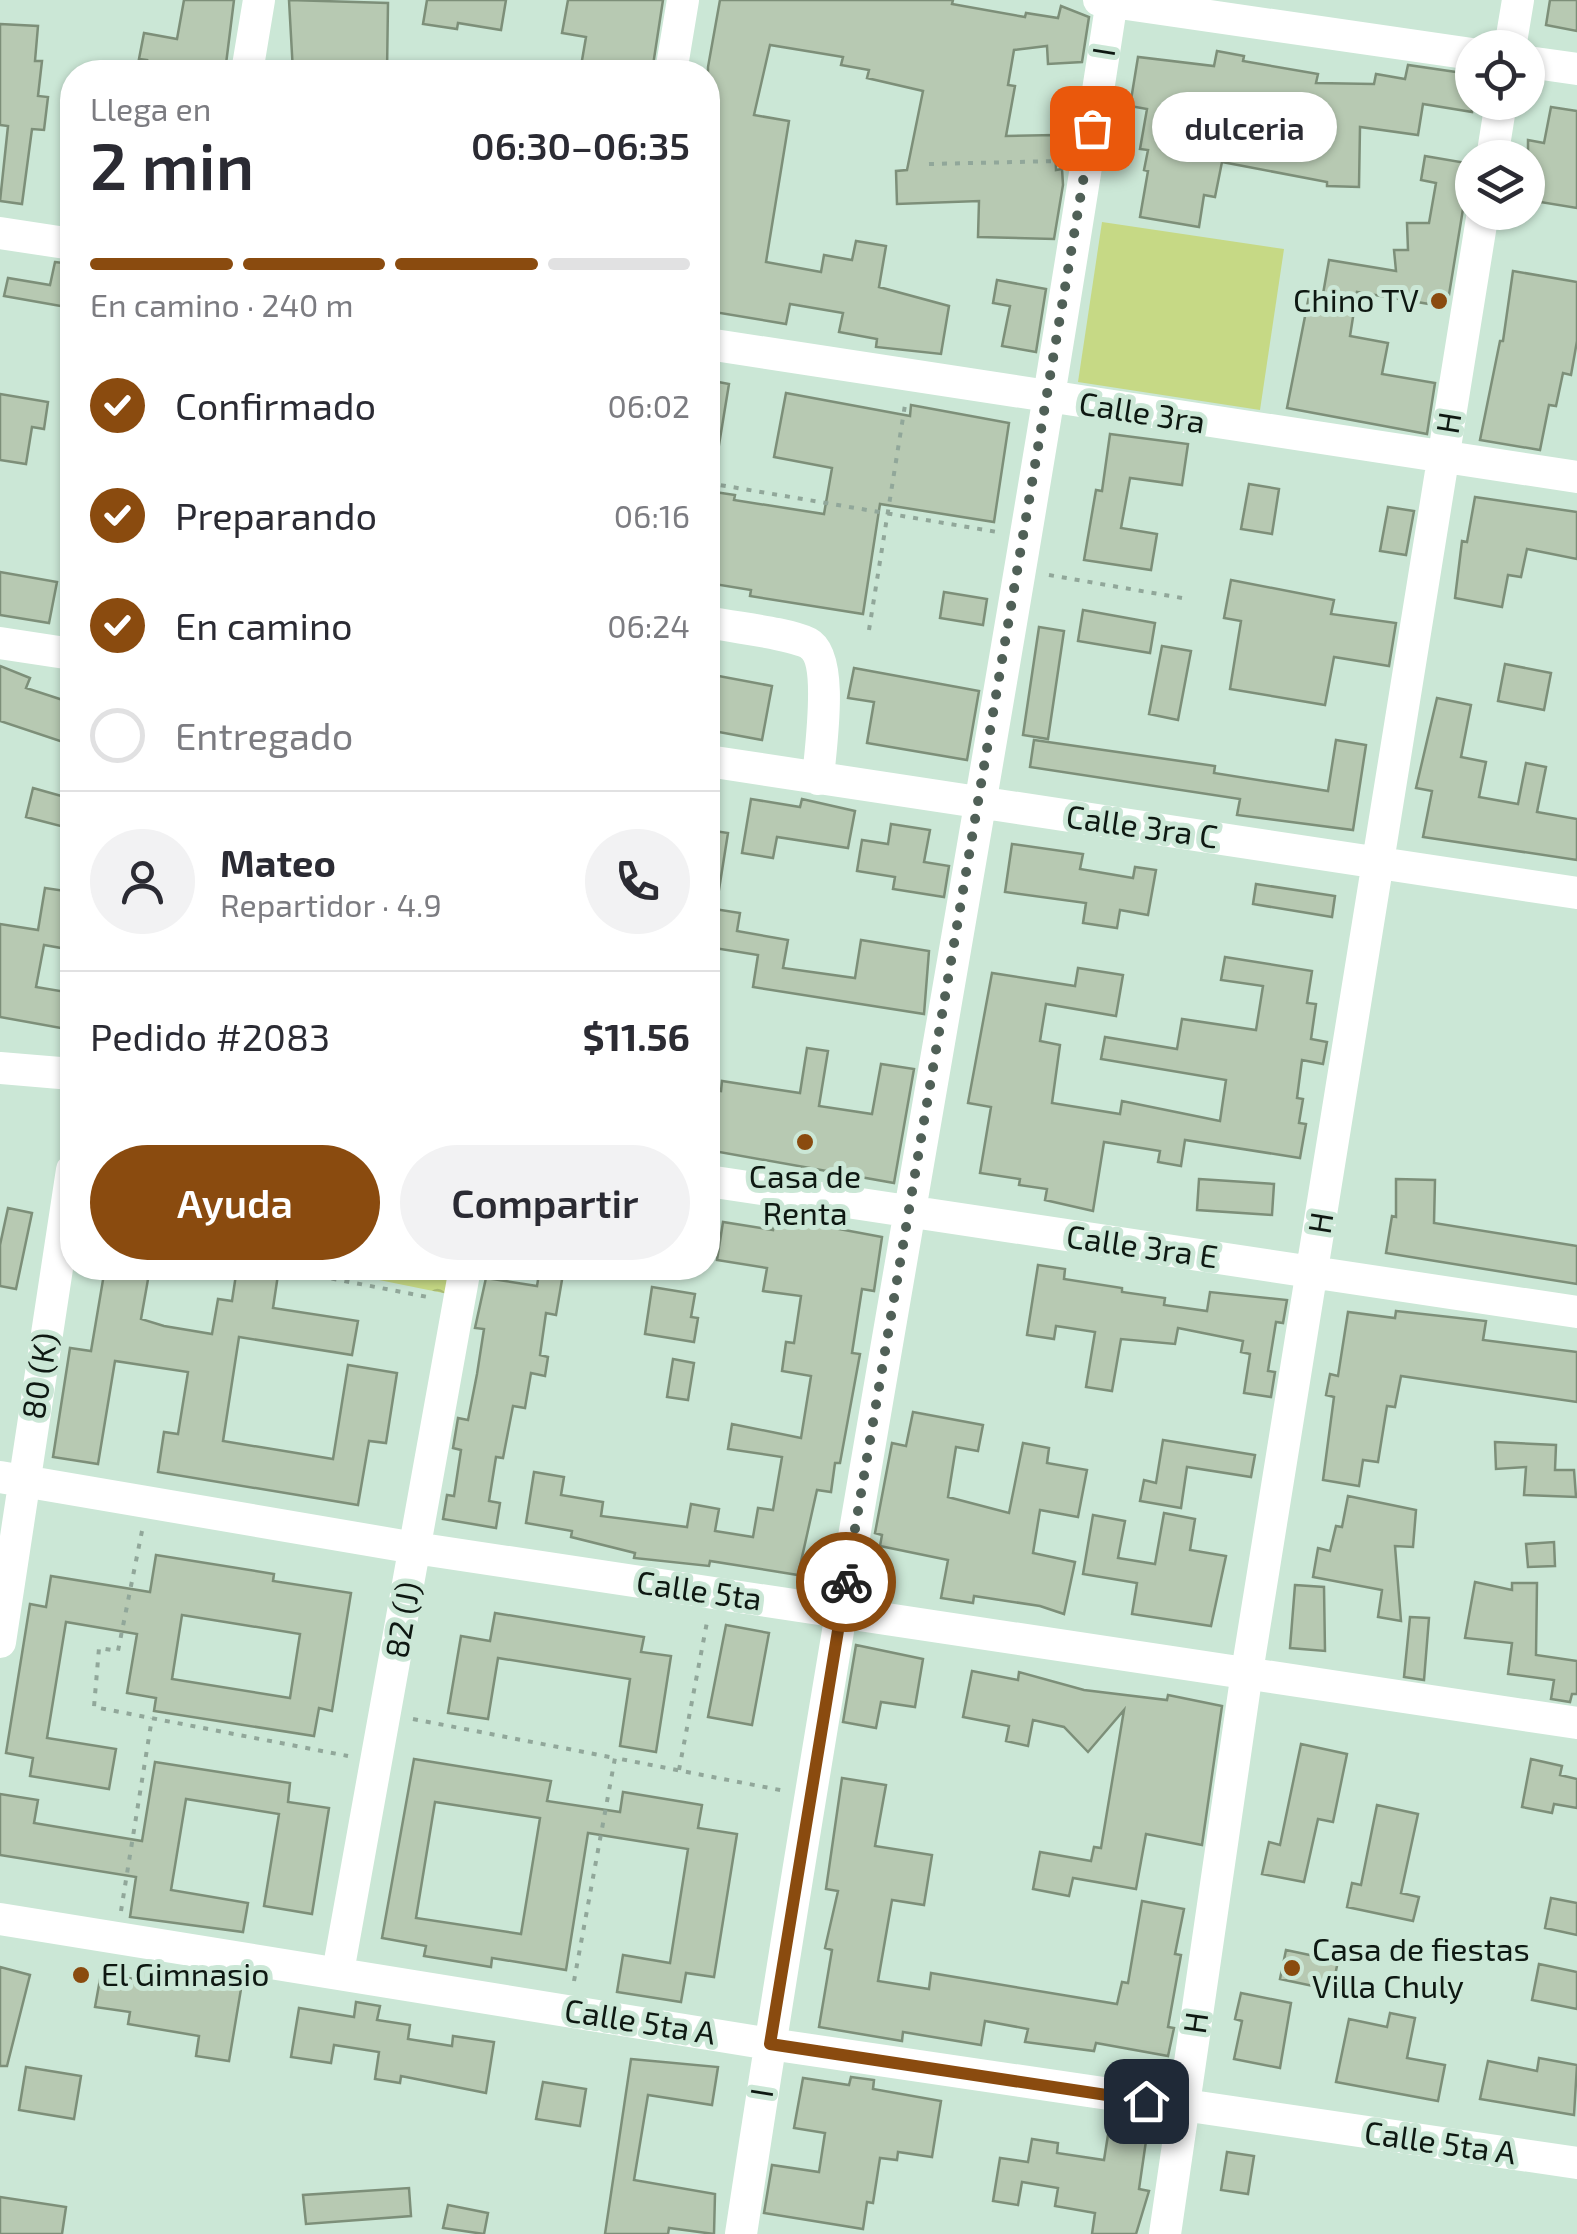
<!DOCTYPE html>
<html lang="es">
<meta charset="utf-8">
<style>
:root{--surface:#fff;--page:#f2f2f3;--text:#2b2b33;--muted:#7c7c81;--line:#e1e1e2;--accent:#8a4b0f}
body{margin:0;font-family:"Exo 2",sans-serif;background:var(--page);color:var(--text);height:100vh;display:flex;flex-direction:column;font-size:38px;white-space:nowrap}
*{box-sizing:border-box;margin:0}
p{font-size:32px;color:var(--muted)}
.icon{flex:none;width:55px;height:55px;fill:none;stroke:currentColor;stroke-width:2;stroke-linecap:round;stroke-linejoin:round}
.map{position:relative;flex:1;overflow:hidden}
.details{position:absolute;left:60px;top:60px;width:660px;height:1220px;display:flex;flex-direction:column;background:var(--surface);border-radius:40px;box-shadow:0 2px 8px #0004}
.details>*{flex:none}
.fabs{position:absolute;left:1455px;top:30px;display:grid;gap:20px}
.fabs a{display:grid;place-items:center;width:90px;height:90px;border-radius:50%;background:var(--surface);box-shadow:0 2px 8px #0004;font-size:50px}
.pin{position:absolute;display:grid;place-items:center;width:85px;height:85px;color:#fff;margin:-42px;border-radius:20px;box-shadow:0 5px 15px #0006}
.courier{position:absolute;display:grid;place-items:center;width:100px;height:100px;margin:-50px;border:8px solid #8a4b0f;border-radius:50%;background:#fff;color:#222;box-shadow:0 2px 12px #0007}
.bubble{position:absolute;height:70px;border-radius:35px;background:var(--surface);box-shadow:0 2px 8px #0004;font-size:32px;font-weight:600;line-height:70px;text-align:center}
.summary em{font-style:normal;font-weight:600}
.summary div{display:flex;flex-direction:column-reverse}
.summary{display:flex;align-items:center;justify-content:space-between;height:170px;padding:0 30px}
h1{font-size:65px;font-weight:600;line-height:75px}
.bar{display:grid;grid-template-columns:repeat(4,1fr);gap:15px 10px;align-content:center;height:120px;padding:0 30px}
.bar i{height:12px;border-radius:8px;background:var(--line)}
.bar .active{background:var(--accent)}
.bar p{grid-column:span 4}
.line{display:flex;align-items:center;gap:25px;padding:0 30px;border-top:2px solid var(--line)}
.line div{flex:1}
.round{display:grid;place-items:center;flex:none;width:105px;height:105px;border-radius:52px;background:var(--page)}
ol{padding:0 30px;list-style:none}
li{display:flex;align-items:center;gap:30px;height:110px}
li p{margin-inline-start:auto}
li .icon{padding:10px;border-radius:50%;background:var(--accent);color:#fff;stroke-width:4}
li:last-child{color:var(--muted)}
li i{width:55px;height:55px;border:5px solid var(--line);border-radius:50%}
.cta{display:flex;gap:20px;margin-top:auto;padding:20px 30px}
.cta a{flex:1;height:115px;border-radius:60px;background:var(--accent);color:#fff;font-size:40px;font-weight:600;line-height:115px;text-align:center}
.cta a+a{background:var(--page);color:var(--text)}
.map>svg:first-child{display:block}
</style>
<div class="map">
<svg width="1577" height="2234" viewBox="0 0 1577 2234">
<defs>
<pattern id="forest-crowns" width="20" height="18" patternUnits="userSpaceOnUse" patternTransform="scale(2.5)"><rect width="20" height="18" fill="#c6d985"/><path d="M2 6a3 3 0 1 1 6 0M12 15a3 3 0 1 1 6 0" fill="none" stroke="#a9ba72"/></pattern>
</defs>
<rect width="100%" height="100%" fill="#cbe7d6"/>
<!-- grass -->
<path fill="#c6d985" d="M1102 222 1284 249 1260 410 1078 382Z"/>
<!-- forest -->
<path fill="url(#forest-crowns)" d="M320 1268H452L448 1294Z"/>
<!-- building -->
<path fill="#b7c9b2" stroke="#7d8f79" stroke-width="2.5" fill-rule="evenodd" d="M184 0H234L225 72H145L147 60 139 59 144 33 177 39Z
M289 0 388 3 387 72H293Z
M427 0H506L501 30 458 23 457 29 423 24Z
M568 0H663L652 72H580L586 37 562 33Z
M720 0H953L952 4 1025 17 1026 13 1058 18 1061 6 1089 17 1082 62 1048 64 1047 46 1014 50 1008 85 1015 86 1006 136 1055 135 1056 170 1062 169 1063 185 1054 239 978 237 979 201 897 204 896 171 907 170 923 91 867 78 869 70 841 65 843 57 770 45 754 115 789 121 766 262 821 272 824 255 852 260 856 241 886 246 879 287 949 306 941 354 876 347 877 339 839 332 843 313 790 304 786 324 708 311V67Z
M1550 0H1577V31L1546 25Z
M0 24 38 26 35 61H42L38 96 48 97 44 130 32 129 22 204 0 201 8 126 0 125Z
M1217 51 1244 56 1243 61 1318 74 1316 83 1374 84 1376 74 1405 79 1408 65 1456 72 1472 78V112L1423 104 1418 135 1360 127 1359 187 1327 186V182L1222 162 1215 197 1204 195 1199 227 1140 217 1148 171 1144 170 1148 150 1140 149 1147 109 1130 106 1138 57 1214 66Z
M1551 107 1577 111V208L1528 200V140L1544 143Z
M1425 156 1472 164V189L1463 209 1447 307 1357 292 1350 336 1388 343 1382 374 1435 383 1427 434 1287 408 1310 291 1323 294 1329 260 1396 271 1394 250H1408L1407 223H1429L1436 183 1421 180Z
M55 262 72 264V308L4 296 8 278 50 285Z
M1513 271 1577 282V341L1571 375 1563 373 1556 406 1549 405 1540 450 1480 440 1500 341H1503Z
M997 280 1046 289 1036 352 1002 346 1010 306 993 303Z
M708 380 729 384 718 451 708 450Z
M786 393 910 416 911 405 1009 423 994 522 880 504 863 614 750 596 751 590 708 583V491L735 495 734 500 824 514 832 468 774 457Z
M0 394 48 402 44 429 32 427 26 464 0 460Z
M1110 434 1188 444 1182 485 1130 478 1121 528 1157 534 1151 570 1084 560 1096 490 1102 491Z
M1249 484 1279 489 1272 534 1241 529Z
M1475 497 1577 512V559L1527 549 1521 577 1508 575 1502 607 1455 598 1462 541 1467 542Z
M1388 507 1414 511 1406 555 1380 551Z
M0 572 57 582 49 623 0 615Z
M1231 580 1334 600 1331 614 1396 623 1389 666 1334 657 1325 705 1230 689 1241 621 1224 618Z
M944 592 987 599 983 625 940 618Z
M1083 610 1155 623 1150 653 1078 641Z
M1039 627 1064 631 1048 739 1023 735Z
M1162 646 1191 651 1178 720 1149 714Z
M1505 664 1551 673 1544 710 1498 701Z
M0 666 30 678 26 688 72 703V745L0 721Z
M854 668 979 691 967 760 867 743 874 702 848 698Z
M708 674 772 686 762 740 708 730Z
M1437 698 1471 705 1461 757 1486 762 1479 797 1518 804 1526 763 1546 767 1537 812 1577 819V860L1423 837 1432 791 1416 788Z
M1034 740 1215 766 1214 773 1328 791 1336 740 1366 745 1353 830 1237 815 1240 799 1030 767Z
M33 788 72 799V829L26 817Z
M751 799 800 807 802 799 855 811 848 848 777 837 773 858 742 853Z
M891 824 930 830 924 862 949 866 944 897 893 889 895 877 857 871 862 840 888 844Z
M708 830 728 833 718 896 708 895Z
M1012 844 1083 854 1080 869 1133 878 1135 867 1156 870 1148 915 1120 910 1117 928 1083 923 1086 903 1005 892Z
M1256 884 1335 896 1332 917 1253 904Z
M45 888 72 892V932L67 949 44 945 36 987 72 993V1030L0 1017V924L38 930Z
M708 908 740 913 737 931 788 940 783 968 855 978 861 940 929 951 924 1014 753 987 758 955 708 947Z
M1225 957 1312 971 1307 1003 1316 1004 1311 1039 1327 1042 1323 1064 1302 1060 1297 1098 1303 1099 1299 1123 1306 1124 1300 1158 1185 1140 1181 1166 1158 1162 1160 1151 1104 1142 1093 1211 1045 1200 1047 1189 1019 1185 1020 1179 980 1173 991 1107 968 1103 992 973 1075 986 1078 968 1123 975 1116 1016 1046 1004 1040 1041 1060 1045 1052 1103 1120 1114 1122 1101 1220 1121 1226 1080 1101 1059 1105 1037 1177 1049 1182 1019 1256 1030 1263 986 1221 980Z
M807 1048 828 1051 819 1106 872 1114 881 1064 914 1069 894 1183 708 1150V1089L721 1091 722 1081 800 1093Z
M1199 1179 1274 1184 1272 1215 1197 1210Z
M1396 1179 1435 1180 1434 1223 1577 1246V1284L1386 1253 1392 1216 1396 1217Z
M8 1208 32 1213 16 1289 0 1286V1245Z
M775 1217 882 1237 874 1291 862 1289 852 1353 860 1354 840 1463H835L831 1492 817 1490 798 1575 710 1561 709 1566 634 1558 635 1553 571 1537 572 1531 526 1523 534 1472 564 1477 561 1495 603 1502 601 1516 687 1527 691 1504 719 1509 715 1531 753 1537 758 1508 773 1510 782 1457 728 1449 732 1424 801 1438 811 1376 782 1371 786 1342 794 1343 801 1296 763 1291 767 1268 717 1260 723 1222 773 1230Z
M1038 1265 1065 1269 1064 1279 1122 1288V1292L1165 1298 1164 1305 1207 1311 1210 1292 1287 1300 1283 1323 1276 1322 1268 1371 1275 1372 1271 1397 1244 1393 1250 1354 1241 1352 1243 1341 1178 1328 1175 1344 1121 1339 1112 1391 1086 1387 1095 1332 1056 1326 1054 1339 1027 1335Z
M105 1268H150L141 1319 164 1326 212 1334 218 1299 232 1301 237 1268H279L273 1308 358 1321 352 1355 239 1337 223 1441 333 1459 348 1365 397 1373 386 1443 369 1441 358 1505 158 1472 164 1432 178 1434 188 1372 115 1361 98 1464 53 1457 70 1348 91 1351Z
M540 1268H564L556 1315 546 1313 540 1355 548 1357 545 1376 531 1373 525 1408 513 1406 503 1458 496 1457 489 1501 500 1503 496 1528 443 1519 447 1495 454 1496 461 1450 453 1448 458 1418 468 1420 477 1374 484 1329 475 1328 486 1278 537 1286Z
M652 1287 695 1294 691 1317 698 1318 694 1342 645 1334Z
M1396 1311 1486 1321 1483 1340 1577 1352V1402L1401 1376 1395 1407 1387 1406 1378 1462 1363 1460 1359 1486 1323 1480 1334 1397 1326 1395 1330 1374 1338 1376 1348 1312 1395 1318Z
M673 1359 694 1363 688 1400 667 1397Z
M913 1412 983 1425 978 1451 956 1447 948 1497 1009 1513 1023 1443 1049 1448 1047 1463 1087 1470 1078 1517 1040 1510 1033 1553 1075 1562 1064 1614 1040 1606 974 1596 973 1603 941 1598 948 1560 880 1546 882 1535 875 1533 892 1443 906 1446Z
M1163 1440 1255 1455 1251 1477 1187 1467 1181 1508 1140 1501 1144 1480 1156 1483Z
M1495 1442 1556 1445 1555 1470H1574L1576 1497 1524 1495 1526 1467 1496 1469Z
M1348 1496 1416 1510 1413 1547 1395 1546 1401 1621 1378 1617 1382 1590 1313 1577 1318 1548 1330 1551 1336 1526 1342 1527Z
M1164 1513 1195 1519 1190 1550 1226 1556 1211 1626 1132 1614 1137 1583 1083 1574 1093 1515 1125 1521 1118 1558 1155 1564Z
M1554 1542 1555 1566 1528 1567 1526 1544Z
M156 1555 274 1574 273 1581 351 1593 332 1711 319 1708 314 1736 154 1711 156 1698 127 1693 137 1634 66 1622 47 1738 116 1749 109 1789 30 1776 33 1758 6 1753 30 1604 46 1607 51 1576 150 1592ZM182 1615 300 1634 290 1698 172 1679Z
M1475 1582 1512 1590V1583H1537L1536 1655 1577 1661V1694H1572L1570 1702 1551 1699 1554 1680 1508 1674 1512 1643 1465 1638Z
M1295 1585 1324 1587 1325 1651 1290 1648Z
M495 1613 644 1637 641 1652 671 1656 656 1752 620 1746 630 1679 498 1658 488 1719 448 1713 461 1636 490 1641Z
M1410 1617 1429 1618 1424 1680 1404 1677Z
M726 1625 769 1633 752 1725 708 1717Z
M856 1645 923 1659 915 1707 881 1702 876 1728 843 1722Z
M972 1671 1018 1680 1019 1672 1084 1690 1167 1700 1168 1695 1222 1706 1202 1845 1146 1834 1136 1889 1073 1878 1069 1896 1033 1889 1040 1852 1091 1861 1094 1847 1101 1848 1124 1710 1088 1752 1064 1727 1033 1720 1028 1746 1006 1741 1009 1726 963 1717Z
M1301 1744 1347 1754 1333 1822 1318 1819 1304 1882 1262 1874 1269 1842 1280 1845Z
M414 1759 551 1781 547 1801 620 1812 623 1792 702 1805 698 1828 737 1834 714 1977 686 1973 681 2002 617 1992 623 1955 670 1963 688 1849 588 1833 566 1970 492 1958 491 1967 424 1956 426 1946 382 1938ZM435 1802 540 1818 521 1934 416 1918Z
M1531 1759 1562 1766 1560 1775 1577 1779V1808L1554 1804 1552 1813 1522 1807Z
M155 1762 290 1783 288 1802 329 1808 312 1914 264 1906 279 1814 186 1799 171 1890 248 1903 243 1932 130 1917 136 1877 0 1855V1794L38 1800 34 1823 142 1841Z
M842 1778 886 1785 875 1846 932 1855 924 1905 892 1900 878 1981 929 1989 931 1973 1117 2004 1122 1982 1128 1983 1142 1901 1184 1909 1175 1954 1181 1955 1168 2027 1174 2028 1168 2056 1096 2043 1094 2051 1025 2042 1028 2029 985 2021 981 2045 903 2032 902 2041 819 2027 832 1950 825 1948 838 1891 826 1889Z
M1377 1805 1418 1814 1401 1893 1419 1897 1413 1921 1347 1907 1352 1883 1361 1885Z
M1551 1898 1577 1903V1935L1545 1928Z
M1286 1950 1338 1961 1332 1990 1280 1979Z
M1539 1964 1577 1972V2009L1532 2000Z
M0 1967 30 1975 7 2066H0Z
M137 1969 241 1989 229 2061 196 2056 199 2036 128 2024 130 2012 95 2007 101 1974 135 1979Z
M1241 1993 1291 2003 1280 2068 1234 2059 1242 2021 1235 2019Z
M356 2002 380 2006 377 2020 410 2025 408 2039 452 2046 453 2036 494 2042 486 2093 401 2076 400 2083 375 2079 379 2052 334 2045 331 2063 291 2057 299 2008 354 2017Z
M1390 2013 1415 2018 1407 2058 1445 2065 1438 2101 1336 2082 1349 2019 1387 2027Z
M1539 2058 1577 2065 1574 2115 1480 2099 1488 2061 1537 2071Z
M631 2059 718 2067 712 2105 648 2095 634 2180 715 2194 714 2234 669 2228 668 2234H605Z
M26 2067 81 2076 74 2119 19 2110Z
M851 2077 874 2080 873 2089 941 2101 932 2157 898 2152 897 2160 880 2158 873 2203 867 2202 863 2229 764 2213 772 2165 819 2172 825 2133 794 2128 803 2078 849 2085Z
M543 2082 586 2089 580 2126 536 2119Z
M1108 2135 1146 2141 1139 2189 1149 2191 1136 2234H1092L1095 2213 1055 2206 1058 2188 1022 2182 1018 2205 993 2201 1000 2158 1028 2162 1032 2139 1058 2143 1057 2153 1104 2160Z
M1227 2152 1254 2156 1248 2194 1221 2190Z
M409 2188 411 2216 306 2224 303 2195Z
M0 2197 66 2207 62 2234H0Z
M448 2205 488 2213 484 2234 443 2228Z"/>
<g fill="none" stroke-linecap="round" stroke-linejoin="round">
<!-- path -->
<path stroke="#91a79a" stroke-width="4" stroke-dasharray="5 8" stroke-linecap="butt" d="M929 164 1060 161
M708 483 997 532
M1049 575 1182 598
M869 630 905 405
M314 1268 313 1275 433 1298
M142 1531 118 1651 99 1648 94 1707 348 1756
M413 1719 615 1758
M679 1770 707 1622
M121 1911 152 1718
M574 1981 615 1758 785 1791"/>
<!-- minor -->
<path stroke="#fff" stroke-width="32" d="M1099 0 1472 54
M1510 48 1518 0
M1528 62 1577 69
M247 72 259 0
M671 72 683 0
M1492 158 1501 102
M0 233 72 244
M708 344 1577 477
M708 622C735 628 784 632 808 643 835 657 820 750 818 779
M0 643 72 654
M708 761 1577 893
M0 1068 72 1074
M708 1181 1577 1312
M0 1477 415 1548 1577 1723
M0 1642 72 1170
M0 1919 770 2044 1577 2163
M338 1972 465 1268
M741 2234C854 1488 998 746 1112 0
M1165 2234 1247 1672 1483 212"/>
</g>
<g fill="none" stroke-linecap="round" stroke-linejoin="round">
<!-- done -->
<path stroke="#506057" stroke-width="10" stroke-dasharray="0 18" d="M846 1582 1092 128"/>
<!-- route -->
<path stroke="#8a4b0f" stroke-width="12" d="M846 1582 770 2044 1146 2101"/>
</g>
<!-- markers -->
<g fill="#8a4b0f" stroke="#cbe7d6" stroke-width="4">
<circle cx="1439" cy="301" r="10"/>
<circle cx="805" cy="1142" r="10"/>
<circle cx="1292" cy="1968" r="10"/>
<circle cx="81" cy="1975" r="10"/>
</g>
<g text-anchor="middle" stroke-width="10" stroke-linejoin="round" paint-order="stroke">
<!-- street labels -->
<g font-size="32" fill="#0e1812" stroke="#cbe7d6">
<text transform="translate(1104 52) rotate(-81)" y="11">I</text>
<text transform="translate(1142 413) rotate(9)" y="11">Calle 3ra</text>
<text transform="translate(1449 423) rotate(-81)" y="11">H</text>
<text transform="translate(1142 827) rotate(8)" y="11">Calle 3ra C</text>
<text transform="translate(1321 1223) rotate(-81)" y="11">H</text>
<text transform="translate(1142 1247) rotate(8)" y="11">Calle 3ra E</text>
<text transform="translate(40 1376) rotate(-81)" y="11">80 (K)</text>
<text transform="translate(699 1591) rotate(8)" y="11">Calle 5ta</text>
<text transform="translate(403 1620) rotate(-80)" y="11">82 (J)</text>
<text transform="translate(640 2022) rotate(9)" y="11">Calle 5ta A</text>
<text transform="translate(1196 2023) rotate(-82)" y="11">H</text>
<text transform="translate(762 2093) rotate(-81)" y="11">I</text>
<text transform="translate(1440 2143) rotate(8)" y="11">Calle 5ta A</text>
</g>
<!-- poi labels -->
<g font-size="32" fill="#0e1812" stroke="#cbe7d6" text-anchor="start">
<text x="1419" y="312" text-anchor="end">Chino TV</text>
<text x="805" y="1188" text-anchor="middle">Casa de<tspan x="805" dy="37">Renta</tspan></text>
<text x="1312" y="1961">Casa de fiestas<tspan x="1312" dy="37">Villa Chuly</tspan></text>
<text x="101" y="1986">El Gimnasio</text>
</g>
</g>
</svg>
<div class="fabs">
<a><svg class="icon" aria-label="locate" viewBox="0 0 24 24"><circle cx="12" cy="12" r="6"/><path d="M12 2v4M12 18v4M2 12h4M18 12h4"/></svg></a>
<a><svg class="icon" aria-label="layers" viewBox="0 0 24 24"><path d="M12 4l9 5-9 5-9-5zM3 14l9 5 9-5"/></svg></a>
</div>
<div class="pin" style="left:1092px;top:128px;background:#ea580c"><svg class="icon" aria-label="bag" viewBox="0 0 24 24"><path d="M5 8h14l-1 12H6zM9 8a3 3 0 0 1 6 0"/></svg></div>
<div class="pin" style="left:1146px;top:2101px;background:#1f2937"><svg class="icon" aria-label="home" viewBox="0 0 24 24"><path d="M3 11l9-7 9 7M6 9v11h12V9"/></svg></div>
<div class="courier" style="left:846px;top:1582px"><svg class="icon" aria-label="bike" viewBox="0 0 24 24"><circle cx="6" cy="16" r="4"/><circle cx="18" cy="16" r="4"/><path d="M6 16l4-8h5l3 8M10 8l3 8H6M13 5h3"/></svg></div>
<div class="bubble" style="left:1152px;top:92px;width:185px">dulceria</div>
<section class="details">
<div class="summary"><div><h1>2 min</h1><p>Llega en</p></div><em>06:30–06:35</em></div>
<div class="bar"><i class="active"></i><i class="active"></i><i class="active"></i><i></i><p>En camino · 240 m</p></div>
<ol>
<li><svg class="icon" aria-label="check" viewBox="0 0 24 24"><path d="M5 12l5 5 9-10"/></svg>Confirmado<p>06:02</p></li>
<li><svg class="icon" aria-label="check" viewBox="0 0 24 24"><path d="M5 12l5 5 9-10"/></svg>Preparando<p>06:16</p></li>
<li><svg class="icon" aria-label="check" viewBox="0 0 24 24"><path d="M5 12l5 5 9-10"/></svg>En camino<p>06:24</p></li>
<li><i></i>Entregado</li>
</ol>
<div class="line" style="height:180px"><a class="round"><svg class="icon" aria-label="person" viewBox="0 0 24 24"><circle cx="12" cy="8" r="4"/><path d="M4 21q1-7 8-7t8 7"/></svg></a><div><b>Mateo</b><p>Repartidor · 4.9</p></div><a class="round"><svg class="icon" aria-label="phone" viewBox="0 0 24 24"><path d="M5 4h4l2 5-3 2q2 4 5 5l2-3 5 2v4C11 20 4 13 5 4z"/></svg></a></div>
<div class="line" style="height:130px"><div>Pedido #2083</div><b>$11.56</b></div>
<div class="cta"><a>Ayuda</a><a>Compartir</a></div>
</section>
</div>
